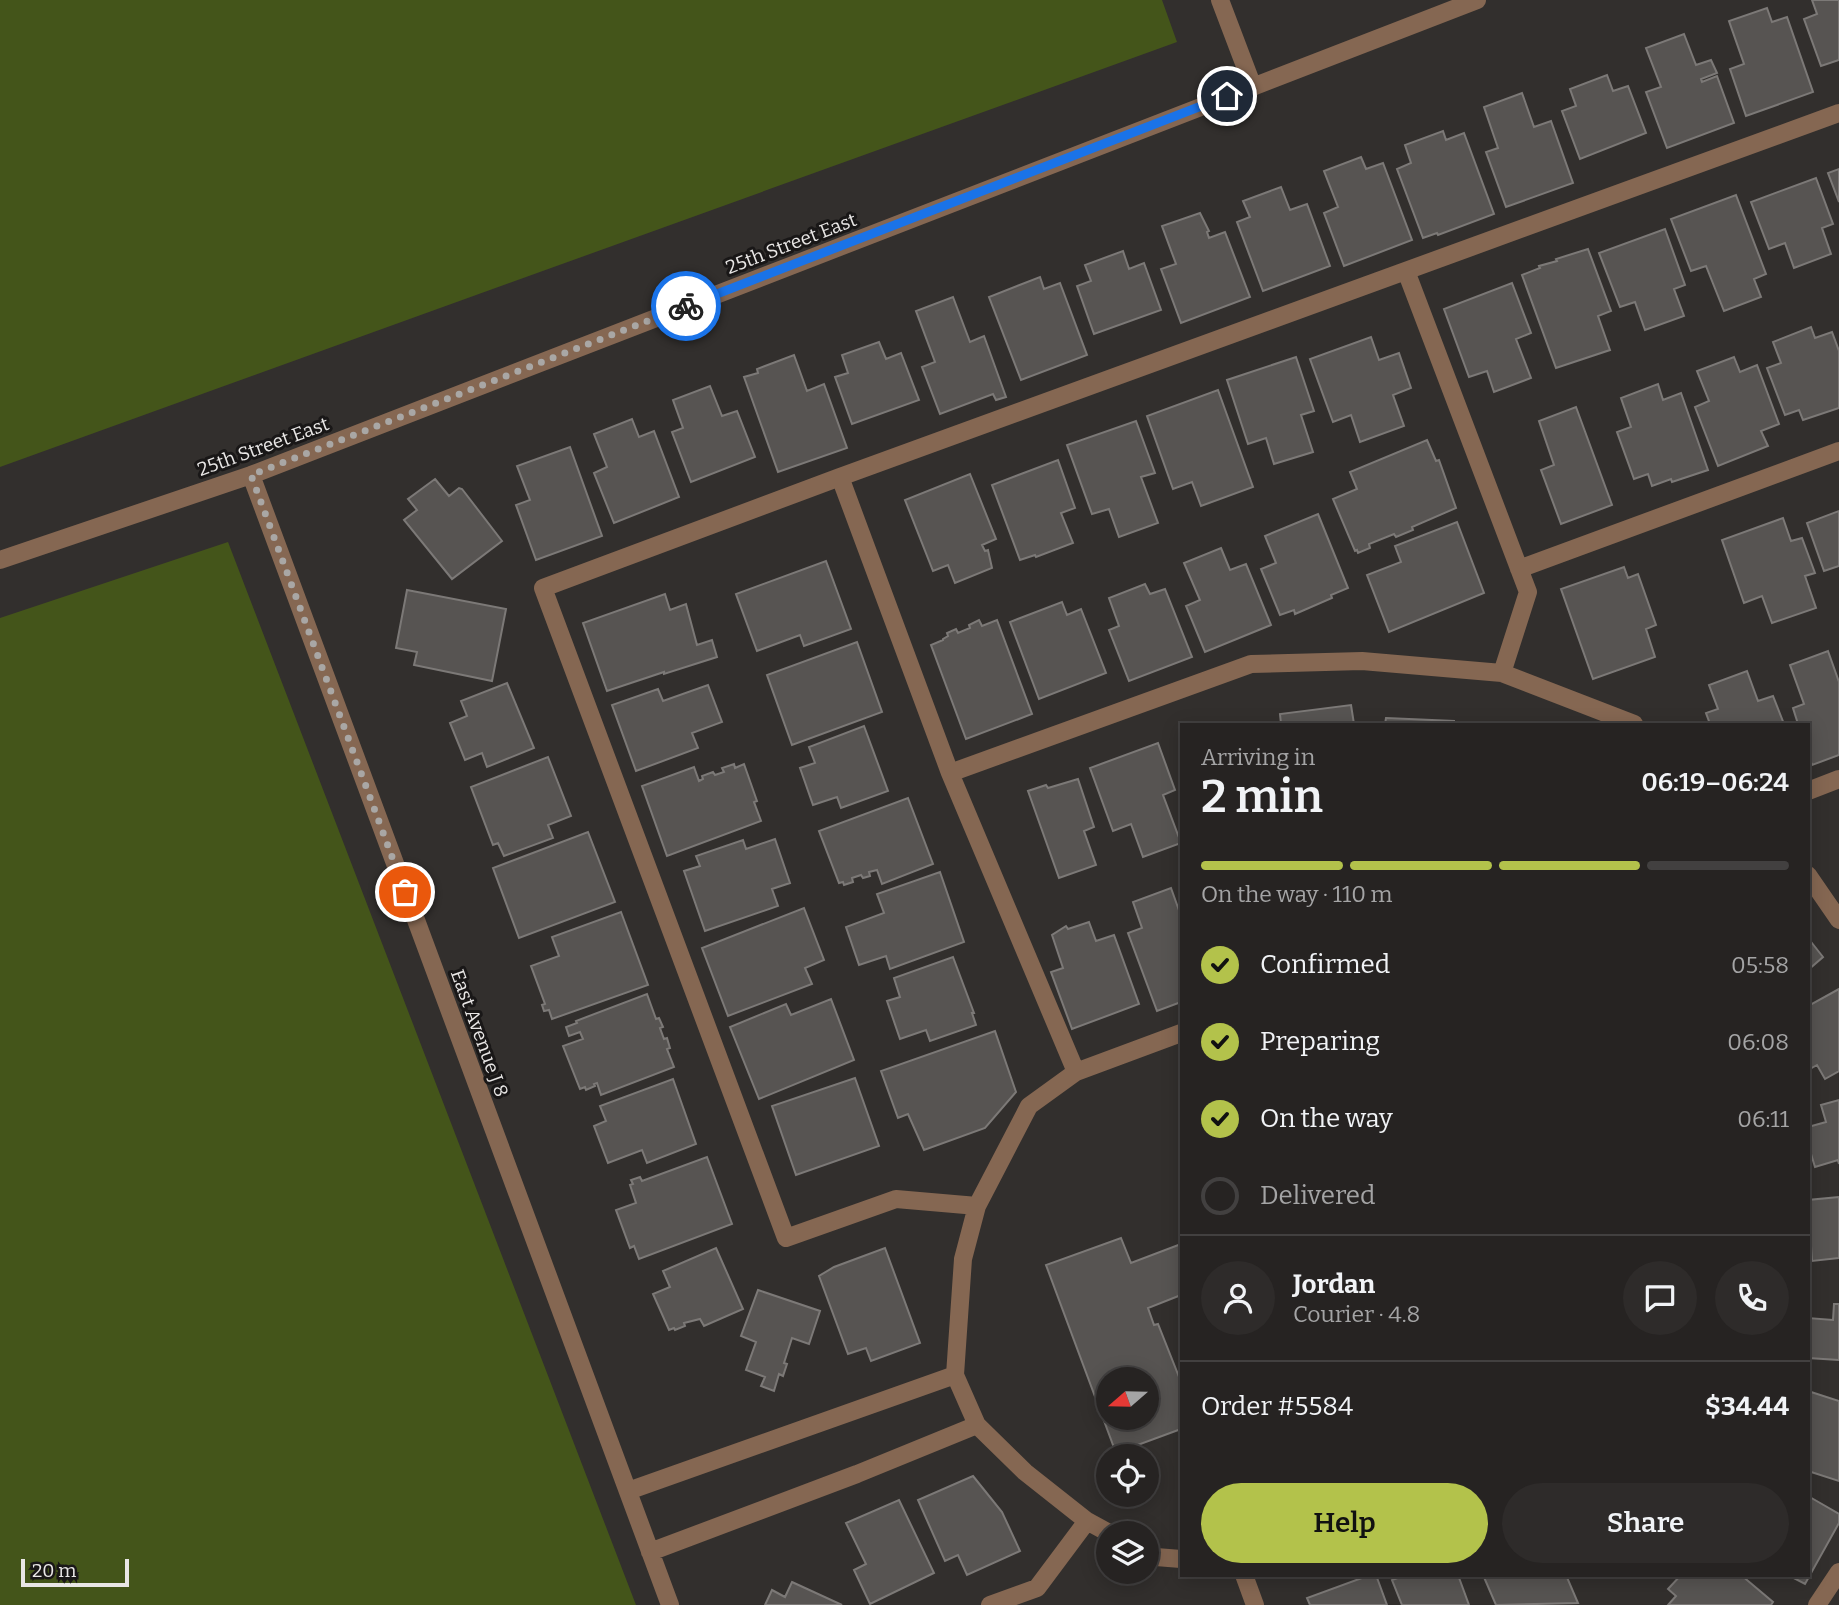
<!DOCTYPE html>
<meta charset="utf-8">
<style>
:root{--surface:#262322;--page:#2e2b2a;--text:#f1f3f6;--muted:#a4a4a5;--line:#424040;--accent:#b3c24b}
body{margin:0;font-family:Bitter,serif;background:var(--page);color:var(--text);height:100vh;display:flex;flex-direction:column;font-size:26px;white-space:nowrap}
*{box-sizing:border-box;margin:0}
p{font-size:23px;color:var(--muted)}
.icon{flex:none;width:38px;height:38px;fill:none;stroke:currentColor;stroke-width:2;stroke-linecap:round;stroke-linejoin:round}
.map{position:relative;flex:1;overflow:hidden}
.panel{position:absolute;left:1180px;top:723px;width:630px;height:854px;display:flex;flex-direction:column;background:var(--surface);border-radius:0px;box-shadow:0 4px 18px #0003,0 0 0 2px var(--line)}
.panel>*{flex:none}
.needle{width:46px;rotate:250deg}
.tools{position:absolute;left:1096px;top:1367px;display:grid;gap:14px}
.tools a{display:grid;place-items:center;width:63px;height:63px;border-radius:50%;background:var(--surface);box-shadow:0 4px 18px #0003,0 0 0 2px var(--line);font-size:35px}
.scale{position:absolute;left:21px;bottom:18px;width:108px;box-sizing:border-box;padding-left:7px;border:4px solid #e9e7e6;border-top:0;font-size:19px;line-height:24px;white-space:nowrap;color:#e9e7e6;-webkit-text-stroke:5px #191717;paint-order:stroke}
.pin{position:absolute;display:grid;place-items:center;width:60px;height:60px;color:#fff;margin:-30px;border:4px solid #fff;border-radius:50%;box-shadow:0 2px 7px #0007}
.courier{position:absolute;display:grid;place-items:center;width:70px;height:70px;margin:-35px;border:5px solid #1a73e8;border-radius:50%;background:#fff;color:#222;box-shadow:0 2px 9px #0007}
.summary em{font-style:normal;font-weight:600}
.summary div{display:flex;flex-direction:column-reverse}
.summary{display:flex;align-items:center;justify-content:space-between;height:119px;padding:0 21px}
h1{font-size:46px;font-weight:600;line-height:52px}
.bar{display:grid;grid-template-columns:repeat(4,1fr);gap:10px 7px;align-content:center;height:84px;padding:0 21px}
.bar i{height:9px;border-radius:5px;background:var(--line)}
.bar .selected{background:var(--accent)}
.bar p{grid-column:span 4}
.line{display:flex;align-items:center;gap:18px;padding:0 21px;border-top:2px solid var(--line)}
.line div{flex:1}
.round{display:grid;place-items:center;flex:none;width:74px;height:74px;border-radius:37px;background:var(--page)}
ol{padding:0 21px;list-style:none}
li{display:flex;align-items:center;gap:21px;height:77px}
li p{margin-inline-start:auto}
li .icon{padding:7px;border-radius:50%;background:var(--accent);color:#111;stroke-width:4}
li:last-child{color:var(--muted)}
li i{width:38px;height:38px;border:4px solid var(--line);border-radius:50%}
.button{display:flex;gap:14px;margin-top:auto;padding:14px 21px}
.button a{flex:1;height:80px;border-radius:42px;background:var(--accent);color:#111;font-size:28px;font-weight:600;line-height:80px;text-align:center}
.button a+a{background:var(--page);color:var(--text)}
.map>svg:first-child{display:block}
</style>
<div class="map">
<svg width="1839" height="1605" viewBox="0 0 1839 1605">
<rect width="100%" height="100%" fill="#322f2d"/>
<!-- green -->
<path fill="#44551a" d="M0 0H1162L1177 42 0 467Z
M228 542 636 1605H0V618Z"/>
<!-- building -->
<path fill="#575452" stroke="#7c7977" stroke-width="2" fill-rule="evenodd" d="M1812 0H1839V60L1821 66 1804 19 1817 14Z
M1767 8 1772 22 1787 17 1813 92 1746 116 1730 69 1744 64 1729 21Z
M1684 34 1696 65 1711 60 1717 73 1701 79 1702 82 1717 76 1734 123 1667 148 1646 92 1661 87 1646 48Z
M1607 75 1613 91 1628 86 1646 133 1580 159 1562 111 1576 106 1570 89Z
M1522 93 1534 127 1551 121 1573 183 1506 207 1486 152 1498 148 1484 107Z
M1443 131 1446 140 1464 133 1494 214 1438 235 1437 233 1423 238 1397 169 1411 163 1405 145Z
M1361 157 1366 169 1383 163 1412 240 1344 266 1324 213 1338 207 1324 171Z
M1839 169V202L1828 173Z
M1816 178 1833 224 1822 228 1831 254 1794 268 1785 243 1769 249 1751 202Z
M1281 187 1290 210 1307 204 1330 266 1263 291 1237 222 1250 217 1243 201Z
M1736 195 1766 274 1754 279 1761 297 1724 311 1706 266 1691 271 1671 219Z
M1200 213 1209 231 1207 232 1209 238 1225 232 1250 297 1181 323 1161 269 1176 264 1162 226Z
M1665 229 1685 285 1674 289 1684 316 1645 330 1635 302 1620 307 1599 253Z
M1588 249 1611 311 1598 316 1610 350 1556 368 1522 275 1540 268 1539 266 1557 261 1556 259Z
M1123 251 1129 269 1144 263 1161 310 1094 334 1077 286 1091 281 1085 265Z
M1040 277 1044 289 1060 283 1087 355 1021 380 989 297Z
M1512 283 1531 333 1516 339 1531 378 1494 392 1487 371 1469 377 1444 309Z
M953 297 970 342 984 336 1006 397 996 400 993 394 940 414 922 367 935 362 916 311Z
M1811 327 1815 338 1832 332 1839 351V408L1803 420 1799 410 1785 415 1767 368 1781 363 1773 342Z
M1371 337 1379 360 1399 353 1411 388 1393 395 1404 426 1360 442 1351 415 1333 422 1310 359Z
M879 342 886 359 901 353 919 400 852 424 835 377 848 373 842 355Z
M794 355 807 391 824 384 847 448 778 472 744 377 758 373 757 369Z
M1296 357 1314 411 1301 415 1313 452 1274 464 1266 438 1248 444 1227 380Z
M1734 357 1740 372 1757 365 1779 424 1761 431 1768 446 1718 466 1695 407 1709 401 1697 371Z
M1658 384 1663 400 1681 393 1708 470 1672 482 1671 479 1652 486 1648 474 1634 479 1617 432 1631 427 1621 398Z
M710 386 722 416 737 411 755 457 691 482 672 432 683 428 673 400Z
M1218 390 1253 487 1201 506 1192 482 1173 489 1147 416Z
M1576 407 1612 505 1561 524 1541 470 1554 465 1539 421Z
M632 419 639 437 654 431 679 497 614 523 594 473 607 467 594 434Z
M1136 421 1155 473 1141 477 1158 523 1119 537 1109 509 1092 514 1067 445Z
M1427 440 1436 461 1439 460 1456 508 1412 527 1413 530 1396 537 1394 534 1369 544 1370 548 1358 553 1357 550 1355 551 1333 499 1357 489 1350 472Z
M570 447 602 536 536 560 516 505 530 500 517 466Z
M1058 460 1075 508 1061 513 1073 543 1036 557 1035 555 1020 560 992 485Z
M970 474 996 539 982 545 985 551 988 550 992 568 955 583 948 565 933 571 905 500Z
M435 479 449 496 459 488 462 489 502 541 452 579 404 520 417 510 408 499Z
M1839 511V566L1824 571 1807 523Z
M1318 514 1348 588 1331 595 1332 598 1295 614 1294 610 1280 615 1261 569 1276 563 1265 536Z
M1783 518 1791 541 1802 538 1815 573 1805 576 1816 608 1772 623 1762 596 1744 603 1722 540Z
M1457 522 1484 593 1389 632 1367 575 1401 562 1395 546Z
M1221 548 1230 570 1246 564 1271 625 1205 652 1186 606 1200 600 1184 563Z
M826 561 851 629 804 646 800 635 757 651 736 594Z
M1624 567 1628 578 1638 574 1656 625 1646 629 1655 657 1593 679 1561 589Z
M1145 584 1150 594 1165 589 1192 657 1129 681 1109 630 1119 626 1109 598Z
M407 590 506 609 492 681 414 665 417 652 396 648Z
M665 594 670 610 686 604 697 645 712 640 717 657 664 674V672L607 691 583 623Z
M1062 602 1067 615 1081 609 1106 673 1039 699 1010 622Z
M979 620 982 626 997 620 1032 714 966 739 931 645 943 640V639L948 636 947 633 956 629 958 633 970 628 969 625Z
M857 642 882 712 792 745 767 675Z
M1828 651 1839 682V755L1812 765 1808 753V724H1798L1793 708 1804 704 1790 665Z
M1747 671 1758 701 1773 696 1784 724H1710L1706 713 1718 709 1709 685Z
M507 683 534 748 487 767 482 753 465 760 450 723 467 716 461 701Z
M708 685 722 722 692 733 698 748 636 771 612 705 658 689 663 701Z
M1351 705 1354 724H1281L1280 714Z
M1386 718 1454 721V724H1385Z
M864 726 888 791 841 808 837 797 813 805 800 768 815 763 809 747Z
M1158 743 1175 790 1163 795 1181 843 1143 857 1131 824 1113 831 1090 768Z
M548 757 571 816 548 825 553 838 504 856 498 843 493 845 471 787Z
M734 764 735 768 744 764 757 801 754 802 761 821 667 856 642 786 694 767 699 781 703 779 702 776 713 772 715 775 724 772 722 768Z
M1078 779 1094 827 1084 831 1096 865 1059 878 1028 791 1046 785 1048 788Z
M908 798 933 864 882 884 877 870 869 872 870 876 863 878 861 875 852 878 853 882 844 885 843 882 839 883 819 831Z
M588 832 615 902 519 938 493 868Z
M775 839 790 883 772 889 778 906 705 931 684 871 700 866 696 856 743 840 746 849Z
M940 872 964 942 890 969 886 956 859 965 846 927 884 913 877 894Z
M1171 888 1181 916V1002L1157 1011 1128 933 1142 928 1133 902Z
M804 908 824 960 805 968 812 984 728 1016 702 948Z
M621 912 648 985 552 1019 549 1010 544 1011 542 1005 545 1004 531 966 559 956 552 937Z
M1089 922 1096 941 1114 935 1139 1004 1072 1029 1051 972 1063 968 1052 935 1066 926 1068 929Z
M1808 938 1823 957 1808 970Z
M953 957 974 1013H972L976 1025 930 1041 926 1030 900 1039 887 1001 900 997 894 978Z
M1839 989V1071L1825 1079 1817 1065 1808 1070V1006Z
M647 994 656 1019 659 1018 663 1027 660 1028 664 1039 667 1038 670 1048 667 1049 674 1067 601 1095 597 1083 594 1084 595 1086 586 1090 585 1087 580 1089 563 1046 583 1039 580 1032 569 1036 566 1027 577 1023 576 1021Z
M831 999 854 1060 759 1099 730 1027 786 1004 791 1015Z
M995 1031 1016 1092 985 1128 924 1150 908 1114 898 1118 881 1071Z
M855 1078 879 1146 796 1175 772 1106Z
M673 1079 696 1144 647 1163 642 1150 608 1163 594 1126 606 1121 600 1106Z
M1839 1100V1164L1838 1160 1815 1167 1808 1144V1127L1826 1122 1821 1105Z
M707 1157 732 1224 639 1259 634 1246 630 1248 616 1210 636 1203 630 1185 633 1184 631 1180 640 1177 642 1181Z
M1839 1197V1258L1812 1261 1808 1200Z
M1121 1238 1131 1263 1181 1244V1295L1148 1308 1154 1325 1158 1324 1181 1382V1429L1116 1453 1046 1265ZM1108 1379H1146V1418H1108Z
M716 1248 743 1309 704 1326 700 1319 684 1323 685 1326 675 1330 674 1328 669 1330 653 1294 670 1287 663 1271Z
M885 1248 920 1343 871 1361 866 1348 848 1354 819 1276 834 1267Z
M758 1290 820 1311 809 1344 792 1338 784 1363 787 1364 783 1376 779 1374 774 1391 761 1386 765 1377 746 1370 756 1342 741 1336Z
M1834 1304H1839V1360L1808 1358V1318L1833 1320Z
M1808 1391 1839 1401V1481L1808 1471Z
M973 1476 1002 1512 1020 1551 967 1575 958 1555 945 1561 918 1500Z
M1808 1496 1839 1514V1523L1805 1584 1788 1575H1808Z
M899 1500 934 1573 870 1604 854 1570 866 1564 846 1523Z
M1370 1575H1376L1387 1605H1310L1307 1598Z
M1406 1575H1458L1469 1605H1402L1392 1580Z
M1483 1575H1566L1578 1603 1496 1605Z
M1681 1575H1741L1773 1602 1771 1605H1668L1676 1596 1668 1589Z
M792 1582 842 1605H765L772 1590 785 1597Z"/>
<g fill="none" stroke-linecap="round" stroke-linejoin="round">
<!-- minor -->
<path stroke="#856752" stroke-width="18" d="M1220 0 1253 87
M1406 271 1528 592 1502 673
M251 475 670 1605
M840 477 543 588 786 1238 896 1199 977 1206
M0 560 251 475 1477 0
M1519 569 1839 451
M950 773 840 477 1839 113
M1808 791 1839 779
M1808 875 1839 920
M1076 1072 950 773 1251 664 1362 661 1502 673 1634 724
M628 1491 955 1375
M1109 1533 1087 1521 1025 1472 977 1425 955 1375 963 1259 977 1206 1029 1106 1076 1072 1181 1033
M650 1552 857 1474 977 1425
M1146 1552 1156 1557 1181 1559
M1244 1575 1255 1605
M990 1605 1037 1588 1087 1521
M1817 1605 1839 1572"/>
</g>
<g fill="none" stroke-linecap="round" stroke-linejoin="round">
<!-- done -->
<path stroke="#a9a7a5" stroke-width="7" stroke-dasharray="0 12.6" d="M405 892 251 475 686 306"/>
<!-- route -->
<path stroke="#1a73e8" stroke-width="9" d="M686 306 1227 96"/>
</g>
<g text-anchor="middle" stroke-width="6" stroke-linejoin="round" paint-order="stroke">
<!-- street labels -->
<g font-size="19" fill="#e9e7e6" stroke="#191717">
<text transform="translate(791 243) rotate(-21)" y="7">25th Street East</text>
<text transform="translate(263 446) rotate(-20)" y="7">25th Street East</text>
<text transform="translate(480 1033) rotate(70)" y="7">East Avenue J 8</text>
</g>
</g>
</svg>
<div class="tools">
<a><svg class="needle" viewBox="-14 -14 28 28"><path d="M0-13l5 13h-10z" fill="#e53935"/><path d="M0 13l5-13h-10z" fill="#a4a4a5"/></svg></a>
<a><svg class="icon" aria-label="locate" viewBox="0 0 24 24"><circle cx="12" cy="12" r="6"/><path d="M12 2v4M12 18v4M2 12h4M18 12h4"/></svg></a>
<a><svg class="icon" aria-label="layers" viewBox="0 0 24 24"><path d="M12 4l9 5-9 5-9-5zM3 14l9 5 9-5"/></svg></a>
</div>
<div class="scale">20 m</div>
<div class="pin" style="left:405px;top:892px;background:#ea580c"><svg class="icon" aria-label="bag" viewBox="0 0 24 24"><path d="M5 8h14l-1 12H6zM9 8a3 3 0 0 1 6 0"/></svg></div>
<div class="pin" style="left:1227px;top:96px;background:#1f2937"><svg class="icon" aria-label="home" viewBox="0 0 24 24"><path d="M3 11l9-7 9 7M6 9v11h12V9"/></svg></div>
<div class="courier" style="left:686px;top:306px"><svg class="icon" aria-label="bike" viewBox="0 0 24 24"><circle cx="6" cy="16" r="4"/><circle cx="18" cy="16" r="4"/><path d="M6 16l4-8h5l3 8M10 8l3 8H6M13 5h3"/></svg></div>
<section class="panel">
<div class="summary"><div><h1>2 min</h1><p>Arriving in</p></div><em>06:19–06:24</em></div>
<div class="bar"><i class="selected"></i><i class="selected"></i><i class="selected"></i><i></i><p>On the way · 110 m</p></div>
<ol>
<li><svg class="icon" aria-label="check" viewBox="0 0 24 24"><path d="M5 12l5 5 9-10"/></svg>Confirmed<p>05:58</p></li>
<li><svg class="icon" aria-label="check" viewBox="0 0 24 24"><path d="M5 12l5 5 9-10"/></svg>Preparing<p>06:08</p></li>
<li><svg class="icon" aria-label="check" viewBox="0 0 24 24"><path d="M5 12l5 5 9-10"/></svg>On the way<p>06:11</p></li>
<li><i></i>Delivered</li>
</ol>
<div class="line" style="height:126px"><a class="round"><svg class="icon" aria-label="person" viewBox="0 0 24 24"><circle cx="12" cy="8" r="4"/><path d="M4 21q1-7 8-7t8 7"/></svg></a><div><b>Jordan</b><p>Courier · 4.8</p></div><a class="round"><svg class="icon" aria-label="chat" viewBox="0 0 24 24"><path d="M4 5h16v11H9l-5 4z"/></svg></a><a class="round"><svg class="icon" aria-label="phone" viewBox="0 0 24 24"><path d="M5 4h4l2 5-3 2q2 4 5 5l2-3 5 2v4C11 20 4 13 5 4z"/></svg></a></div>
<div class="line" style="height:91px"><div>Order #5584</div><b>$34.44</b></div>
<div class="button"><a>Help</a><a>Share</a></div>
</section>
</div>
